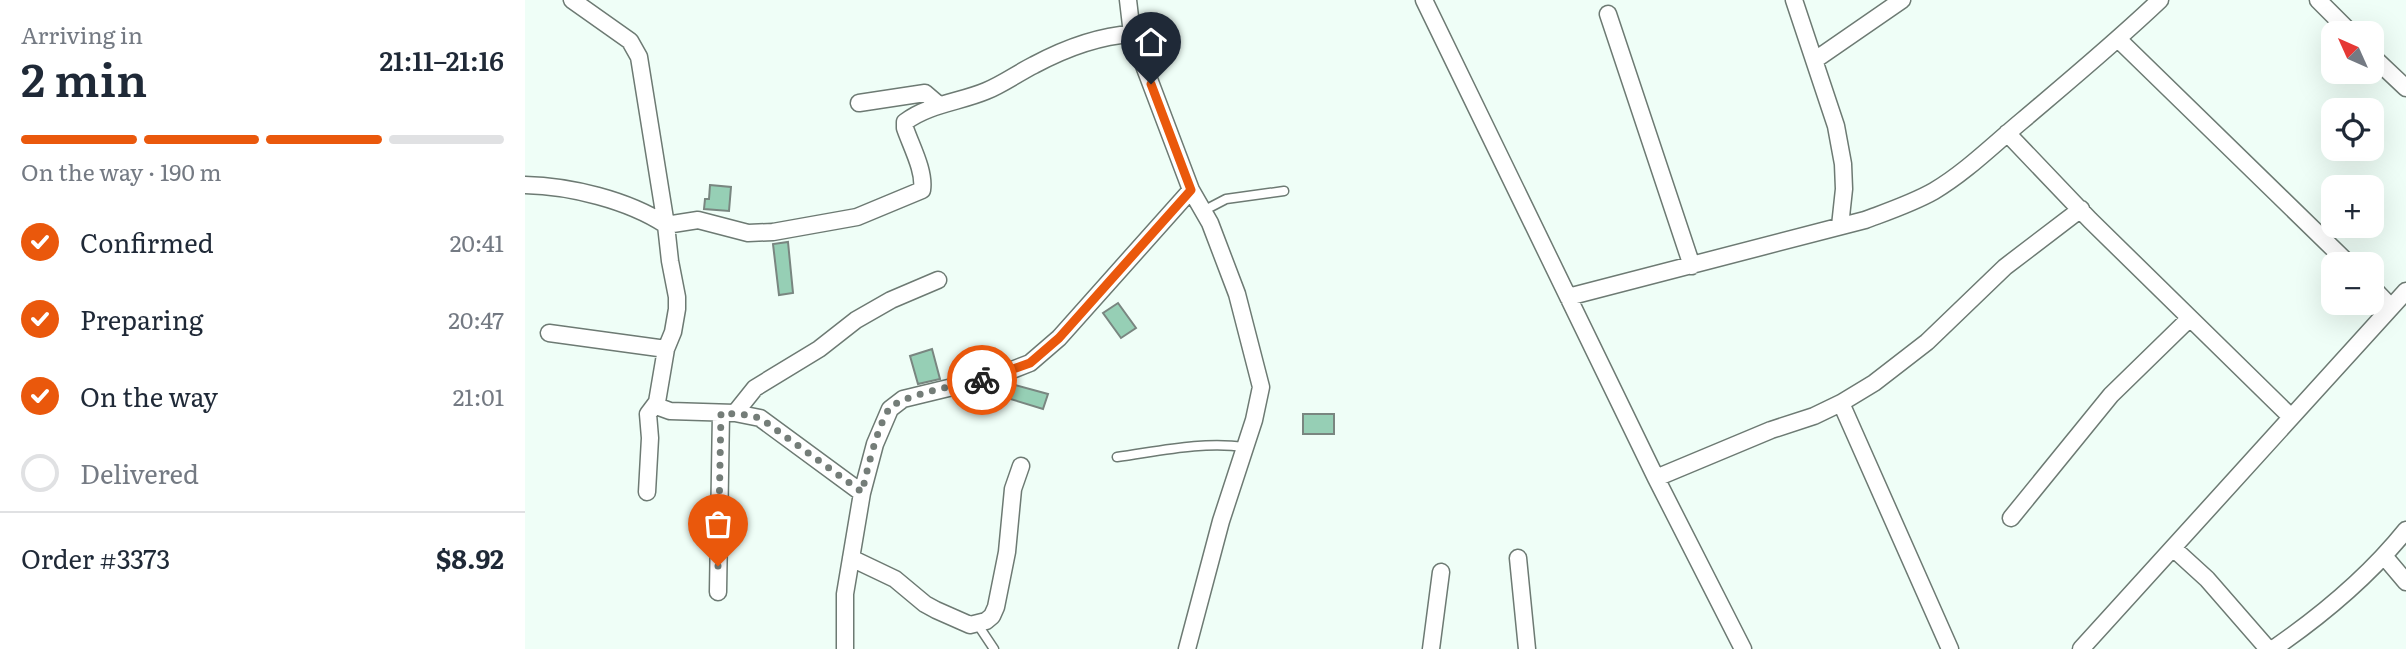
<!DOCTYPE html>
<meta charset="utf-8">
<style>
:root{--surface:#fff;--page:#f6f6f7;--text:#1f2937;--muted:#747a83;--line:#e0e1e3;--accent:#ea580c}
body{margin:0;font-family:Literata,serif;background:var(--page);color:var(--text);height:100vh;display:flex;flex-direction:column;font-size:26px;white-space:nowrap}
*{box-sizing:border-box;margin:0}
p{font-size:23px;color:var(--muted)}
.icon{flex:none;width:38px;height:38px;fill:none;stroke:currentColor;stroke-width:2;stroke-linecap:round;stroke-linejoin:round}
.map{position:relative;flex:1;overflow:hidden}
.details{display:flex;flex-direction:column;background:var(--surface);width:525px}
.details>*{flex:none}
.needle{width:46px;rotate:315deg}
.fabs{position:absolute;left:1796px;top:21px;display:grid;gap:14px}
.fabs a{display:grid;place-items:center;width:63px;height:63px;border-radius:14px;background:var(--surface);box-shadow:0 7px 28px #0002;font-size:35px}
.pin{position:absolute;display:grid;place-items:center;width:60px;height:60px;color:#fff;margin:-72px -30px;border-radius:50% 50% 50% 0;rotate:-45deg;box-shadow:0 0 7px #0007}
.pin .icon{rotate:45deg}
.courier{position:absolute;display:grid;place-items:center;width:70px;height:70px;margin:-35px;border:5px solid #ea580c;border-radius:50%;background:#fff;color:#222;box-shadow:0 2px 9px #0007}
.overview em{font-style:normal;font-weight:600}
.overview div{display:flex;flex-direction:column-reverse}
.overview{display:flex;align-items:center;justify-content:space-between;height:119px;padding:0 21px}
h1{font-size:46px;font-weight:600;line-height:52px}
.bar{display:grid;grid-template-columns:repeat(4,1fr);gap:10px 7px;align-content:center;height:84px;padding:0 21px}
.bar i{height:9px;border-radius:5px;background:var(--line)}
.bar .on{background:var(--accent)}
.bar p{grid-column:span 4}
.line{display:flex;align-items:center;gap:18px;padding:0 21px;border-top:2px solid var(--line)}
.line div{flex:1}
ol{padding:0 21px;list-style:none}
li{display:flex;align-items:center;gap:21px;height:77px}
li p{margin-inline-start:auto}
li .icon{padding:7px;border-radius:50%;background:var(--accent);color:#fff;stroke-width:4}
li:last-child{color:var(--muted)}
li i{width:38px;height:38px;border:4px solid var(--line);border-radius:50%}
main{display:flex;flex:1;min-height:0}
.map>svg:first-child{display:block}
</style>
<main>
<section class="details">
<div class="overview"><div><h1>2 min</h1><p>Arriving in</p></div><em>21:11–21:16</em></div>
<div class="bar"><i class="on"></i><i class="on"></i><i class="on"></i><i></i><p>On the way · 190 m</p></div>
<ol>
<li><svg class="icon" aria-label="check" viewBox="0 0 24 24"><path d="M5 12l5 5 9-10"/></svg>Confirmed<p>20:41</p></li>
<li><svg class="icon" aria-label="check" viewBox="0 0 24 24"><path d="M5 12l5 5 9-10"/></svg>Preparing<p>20:47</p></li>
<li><svg class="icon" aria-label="check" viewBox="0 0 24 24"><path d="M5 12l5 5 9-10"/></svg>On the way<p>21:01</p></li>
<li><i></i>Delivered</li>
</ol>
<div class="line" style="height:91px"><div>Order #3373</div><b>$8.92</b></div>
</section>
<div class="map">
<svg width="1881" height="649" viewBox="0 0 1881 649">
<rect width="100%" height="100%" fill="#effef7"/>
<!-- building -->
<path fill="#96cfb5" stroke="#798680" stroke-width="2" d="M185 185 206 187 204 211 179 209 180 199H184Z
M263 242 268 293 254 295 248 244Z
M593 303 611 328 596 338 578 313Z
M407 349 415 379 393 384 385 356Z
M483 383 523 394 518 409 479 397Z
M778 414H809V434H778Z"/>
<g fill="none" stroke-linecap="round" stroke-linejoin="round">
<!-- lane casing -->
<g stroke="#6d7a73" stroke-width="11">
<path id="lane" d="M678 211 701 199 759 191
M592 457C635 451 677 441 720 447
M453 625 469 649"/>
</g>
<!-- street casing -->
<g stroke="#6d7a73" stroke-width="19">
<path id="street" d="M47 0 105 41 114 57 141 225 145 261 152 297V309L148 332 141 349 132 402 134 407 145 411 210 413 235 418 337 493
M603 0 607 34 666 190 685 223 712 294 736 387 729 420 696 521 662 649
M899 0 1131 478 1218 649
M1269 0 1311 126 1318 164 1319 189 1315 226
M1793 0 1826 33
M1083 14 1167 266
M1593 39 1824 264
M1846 55 1881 88
M1290 60 1377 0
M334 103 400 93 414 105
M1482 133 1565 220 1766 417
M0 185C45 186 103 200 141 225L173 220 223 233 248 232 332 217 397 190C400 171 386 146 380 128V122C404 104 435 102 461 91 478 84 493 73 509 65 539 49 573 36 607 34
M1846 286 1866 307
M1043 297 1340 220C1364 211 1388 203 1409 191 1441 172 1469 144 1498 120 1544 81 1591 42 1635 0
M24 333 141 349
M1316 403 1425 649
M210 413 230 388 294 349 331 320 366 300 413 280
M1131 478 1246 430 1289 416 1316 403 1349 383 1402 342 1480 267 1556 209
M122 492 125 438 123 414 132 402
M1486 518 1586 395 1665 318
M1648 548 1682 579 1743 649
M1859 556 1881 582
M326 558 370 579 400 604 411 610 445 625 461 621 467 616 471 607 482 552 488 489 496 466
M993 558 1002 649
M193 592 196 413
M320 649V594L337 493 350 444 365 409 378 399 469 377 505 363 534 338 666 190
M906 649 916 572
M1556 649 1881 291
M1748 649C1796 616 1844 576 1881 530"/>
</g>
<!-- lane -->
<use href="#lane" stroke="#fff" stroke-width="8"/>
<!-- street -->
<use href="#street" stroke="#fff" stroke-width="16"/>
</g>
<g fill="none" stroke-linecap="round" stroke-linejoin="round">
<!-- done -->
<path stroke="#747d78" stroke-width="7" stroke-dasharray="0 12.6" d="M193 566 196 413 223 415 235 418 337 492C342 471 352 427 364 409 375 395 438 384 457 380"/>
<!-- route -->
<path stroke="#ea580c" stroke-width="9" d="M457 380 505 363 534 338 666 190 626 84"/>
</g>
</svg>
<div class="fabs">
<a><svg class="needle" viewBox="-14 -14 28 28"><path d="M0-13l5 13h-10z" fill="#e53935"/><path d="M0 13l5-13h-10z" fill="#747a83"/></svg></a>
<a><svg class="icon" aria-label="locate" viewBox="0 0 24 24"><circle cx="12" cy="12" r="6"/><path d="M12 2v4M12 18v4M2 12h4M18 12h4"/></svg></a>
<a>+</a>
<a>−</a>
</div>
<div class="pin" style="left:193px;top:566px;background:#ea580c"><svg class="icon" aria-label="bag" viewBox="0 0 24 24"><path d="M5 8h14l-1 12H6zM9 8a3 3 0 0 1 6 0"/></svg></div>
<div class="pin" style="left:626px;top:84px;background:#1f2937"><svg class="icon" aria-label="home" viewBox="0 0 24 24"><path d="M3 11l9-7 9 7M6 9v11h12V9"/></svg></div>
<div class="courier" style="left:457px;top:380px"><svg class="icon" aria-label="bike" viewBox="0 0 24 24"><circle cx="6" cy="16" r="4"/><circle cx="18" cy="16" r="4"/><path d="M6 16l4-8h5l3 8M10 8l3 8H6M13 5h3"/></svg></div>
</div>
</main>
